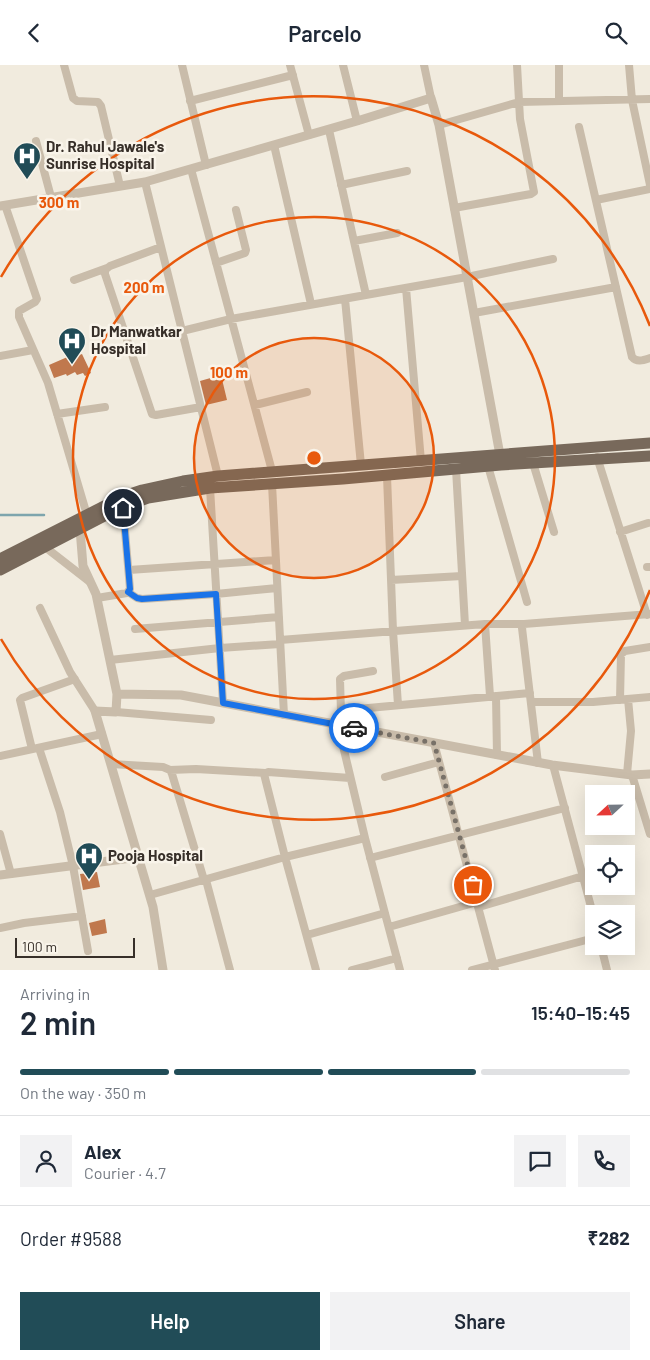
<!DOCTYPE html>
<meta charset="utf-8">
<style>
:root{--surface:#fff;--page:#f2f2f3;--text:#1f2937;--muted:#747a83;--line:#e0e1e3;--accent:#214c57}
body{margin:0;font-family:Barlow,sans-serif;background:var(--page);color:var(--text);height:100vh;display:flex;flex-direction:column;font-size:19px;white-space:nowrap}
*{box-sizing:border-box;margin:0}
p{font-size:16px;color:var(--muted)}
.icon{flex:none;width:28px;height:28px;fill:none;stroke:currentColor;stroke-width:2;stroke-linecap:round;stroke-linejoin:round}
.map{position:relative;height:905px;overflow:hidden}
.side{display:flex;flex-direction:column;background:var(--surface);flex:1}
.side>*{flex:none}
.needle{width:32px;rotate:248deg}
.controls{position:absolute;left:585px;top:720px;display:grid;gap:10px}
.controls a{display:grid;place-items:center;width:50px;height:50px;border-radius:0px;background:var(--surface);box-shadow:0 5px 20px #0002;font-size:25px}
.scale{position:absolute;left:15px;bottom:12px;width:120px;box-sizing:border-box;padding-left:5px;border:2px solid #372f29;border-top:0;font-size:14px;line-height:18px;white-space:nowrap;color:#372f29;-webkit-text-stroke:4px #f9f4ea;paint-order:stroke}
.pin{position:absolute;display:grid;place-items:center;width:42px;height:42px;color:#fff;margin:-21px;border:2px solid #fff;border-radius:50%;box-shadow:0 1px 5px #0007}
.courier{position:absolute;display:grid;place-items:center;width:50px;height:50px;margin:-25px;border:4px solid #1a73e8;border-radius:50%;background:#fff;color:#222;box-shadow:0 1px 6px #0007}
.headline em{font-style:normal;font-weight:600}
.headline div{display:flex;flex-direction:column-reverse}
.headline{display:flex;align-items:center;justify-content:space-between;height:85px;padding:0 20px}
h1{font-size:32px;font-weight:600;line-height:38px}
.bar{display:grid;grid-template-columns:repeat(4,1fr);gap:8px 5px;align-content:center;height:60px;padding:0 20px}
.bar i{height:6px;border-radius:4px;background:var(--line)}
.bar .current{background:var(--accent)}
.bar p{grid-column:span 4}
.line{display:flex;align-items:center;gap:12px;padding:0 20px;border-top:1px solid var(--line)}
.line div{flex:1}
.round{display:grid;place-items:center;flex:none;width:52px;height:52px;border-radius:0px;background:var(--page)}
.action{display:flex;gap:10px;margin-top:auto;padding:10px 20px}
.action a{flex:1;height:58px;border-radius:0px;background:var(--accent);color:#fff;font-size:20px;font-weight:600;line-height:58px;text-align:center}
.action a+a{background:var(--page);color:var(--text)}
header{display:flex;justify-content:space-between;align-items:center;height:65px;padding:0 20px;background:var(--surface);font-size:22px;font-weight:600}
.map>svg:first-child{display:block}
</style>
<header><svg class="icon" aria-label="back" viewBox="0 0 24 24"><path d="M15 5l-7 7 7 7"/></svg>Parcelo<svg class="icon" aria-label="search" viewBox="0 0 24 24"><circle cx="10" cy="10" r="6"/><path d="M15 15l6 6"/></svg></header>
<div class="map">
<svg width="650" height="905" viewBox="0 0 650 905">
<rect width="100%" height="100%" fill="#f1ebde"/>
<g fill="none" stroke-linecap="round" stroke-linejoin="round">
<!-- stream -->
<path stroke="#7ea5ad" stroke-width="2.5" d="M0 450H44"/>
</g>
<!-- building -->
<path fill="#c0784d" d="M82 289 91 308 85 311 83 308 77 310 75 307 67 311 66 309 54 313 49 300 72 290 73 292Z
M221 310 227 335 206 340 200 316Z
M97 807 100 822 83 825 80 809Z
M105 854 107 868 92 871 89 858Z"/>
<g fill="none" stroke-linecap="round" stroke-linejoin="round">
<!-- minor -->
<path stroke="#c9bcaa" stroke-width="8" d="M64 0 73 33 77 36 98 37 101 41 120 121
M182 0 206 100
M290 0 309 70
M343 0 357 56
M424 0 431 33
M629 0 632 35 650 120
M190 36 293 10
M559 36V0
M439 60 519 37 650 34
M579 62 632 292C637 298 644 295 650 293
M329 65 366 230
M36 76 51 132
M274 80 311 239
M191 104 272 406
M145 117 218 411
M341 120 407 106
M596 135 650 124
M5 140 37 234 35 237 19 246V252L48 318 87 450
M454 143 531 129 534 127 520 54 517 0
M354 176 397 168
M161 182 110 201 105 205V209L152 349 156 350 201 342
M216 198 245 188 246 185 236 145
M74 215 107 203
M406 223 421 396
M345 234 361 400
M474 248 616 222
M182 266 231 254 467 212 553 194
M0 291 33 285
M255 340 307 327
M57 349 105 342
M597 392 647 550
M533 398 554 467
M488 401 527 537
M456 404 465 560
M387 411 393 566 398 640
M272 419 284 650
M210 423 223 638
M620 467 648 458
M45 482 90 517
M647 502H650
M129 505 276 495
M391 515 462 511
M128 527 137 533 142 534 216 529 277 523
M97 533 127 528 130 524 123 443
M40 543 70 607 95 646
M485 559 490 631
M135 564 279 552
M280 575 485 559H524
M110 595 220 583 280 579
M496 631 497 690
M620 635 621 589 625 586 650 582
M531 637H593L650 632
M116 647 211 655
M341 648 340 614 344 611 373 606
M331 659 343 647 347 645 530 628
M338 660 365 773 400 905
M434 678 495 905
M39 683 60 747 73 801 88 886
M32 684 20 635 22 633 75 614
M0 691 102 669
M538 698 522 563 524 559 650 549
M111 699 163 702 170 705 172 709 204 815
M553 700 594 853
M170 705 196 704 265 708
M627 709 631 666 628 634
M632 710 650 769
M385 712 439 697
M0 769 11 809
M370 793 565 743
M206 815 230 905
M150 830 285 792 365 773
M479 842 583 811
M389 862 477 837
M0 863 24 858 82 851
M307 870 385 848
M601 881 607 905
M316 905 285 792 264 709 268 707 350 713
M352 905 397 893
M472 905 594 873"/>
<!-- tertiary -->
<path stroke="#c9bcaa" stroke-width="9" d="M0 141 145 117 357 56 431 33 439 60 500 390
M80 464 83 501 96 529 117 629 181 630 552 700 632 710 650 709
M117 629 116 647 95 646 153 842 163 905
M0 810 139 792"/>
<!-- primary -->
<path stroke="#78695b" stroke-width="11" d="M0 494 124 431 142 425 183 416 218 411 650 378
M0 505 108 449 134 438 148 433 210 423 343 414 501 400 650 391"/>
</g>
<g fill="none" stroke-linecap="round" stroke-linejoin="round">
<!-- done -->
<path stroke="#787168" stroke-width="5" stroke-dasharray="0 9" d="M354 663 434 678 473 820"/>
<!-- route -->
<path stroke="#1a73e8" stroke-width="6" d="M123 443 130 524 128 527 137 533 142 534 216 529 223 638 354 663"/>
</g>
<!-- distance rings -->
<circle cx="314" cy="393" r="120" fill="#e8590c" fill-opacity=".12"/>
<g fill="none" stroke="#e8590c" stroke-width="2.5">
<circle cx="314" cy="393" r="120"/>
<circle cx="314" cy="393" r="241"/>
<path d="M650 525A361 361 0 0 1 1 574M1 212A361 361 0 0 1 650 261"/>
</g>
<!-- icons -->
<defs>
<g id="hospital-pin" transform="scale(1.4375)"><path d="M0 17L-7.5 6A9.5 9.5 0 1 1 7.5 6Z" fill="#214c57" stroke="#f9f4ea"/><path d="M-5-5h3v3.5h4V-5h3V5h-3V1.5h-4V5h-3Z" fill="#fff"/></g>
</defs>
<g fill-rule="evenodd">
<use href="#hospital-pin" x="27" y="91"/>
<use href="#hospital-pin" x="72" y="276"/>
<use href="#hospital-pin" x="89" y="791"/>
</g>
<g text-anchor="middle" stroke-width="5" stroke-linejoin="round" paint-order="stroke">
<!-- poi labels -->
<g font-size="15" font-weight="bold" fill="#372f29" stroke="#f9f4ea" text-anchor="start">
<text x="46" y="87">Dr. Rahul Jawale's<tspan x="46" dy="17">Sunrise Hospital</tspan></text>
<text x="91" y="272">Dr Manwatkar<tspan x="91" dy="17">Hospital</tspan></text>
<text x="108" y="796">Pooja Hospital</text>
</g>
</g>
<circle cx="314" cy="393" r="8" fill="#e8590c" stroke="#f9f4ea" stroke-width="2.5"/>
<g font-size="15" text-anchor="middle" font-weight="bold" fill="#e8590c" stroke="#f9f4ea" stroke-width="5" stroke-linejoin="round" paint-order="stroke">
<text x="59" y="143">300 m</text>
<text x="144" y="228">200 m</text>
<text x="229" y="313">100 m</text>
</g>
</svg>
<div class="controls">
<a><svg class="needle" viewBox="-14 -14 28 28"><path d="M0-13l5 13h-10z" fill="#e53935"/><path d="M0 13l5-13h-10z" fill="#747a83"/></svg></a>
<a><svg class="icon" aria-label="locate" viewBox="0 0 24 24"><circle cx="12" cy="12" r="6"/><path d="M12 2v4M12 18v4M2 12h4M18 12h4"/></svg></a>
<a><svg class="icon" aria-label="layers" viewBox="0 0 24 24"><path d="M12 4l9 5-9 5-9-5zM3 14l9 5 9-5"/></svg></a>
</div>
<div class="scale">100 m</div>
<div class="pin" style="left:473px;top:820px;background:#ea580c"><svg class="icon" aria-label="bag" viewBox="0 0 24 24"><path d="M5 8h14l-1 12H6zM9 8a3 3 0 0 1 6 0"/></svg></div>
<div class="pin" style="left:123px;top:443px;background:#1f2937"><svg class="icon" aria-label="home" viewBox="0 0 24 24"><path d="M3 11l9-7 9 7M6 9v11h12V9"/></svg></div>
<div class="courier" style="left:354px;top:663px"><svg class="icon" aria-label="car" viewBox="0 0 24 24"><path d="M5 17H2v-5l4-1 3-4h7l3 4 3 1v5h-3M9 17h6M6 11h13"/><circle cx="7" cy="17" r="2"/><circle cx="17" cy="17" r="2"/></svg></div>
</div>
<section class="side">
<div class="headline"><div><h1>2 min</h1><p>Arriving in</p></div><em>15:40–15:45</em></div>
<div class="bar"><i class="current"></i><i class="current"></i><i class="current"></i><i></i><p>On the way · 350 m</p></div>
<div class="line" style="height:90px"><a class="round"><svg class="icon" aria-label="person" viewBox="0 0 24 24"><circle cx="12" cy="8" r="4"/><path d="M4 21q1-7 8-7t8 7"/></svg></a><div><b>Alex</b><p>Courier · 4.7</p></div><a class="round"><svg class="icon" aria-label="chat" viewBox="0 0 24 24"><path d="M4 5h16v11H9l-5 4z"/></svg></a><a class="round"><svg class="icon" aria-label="phone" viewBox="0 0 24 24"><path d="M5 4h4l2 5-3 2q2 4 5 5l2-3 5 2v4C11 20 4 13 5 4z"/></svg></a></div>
<div class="line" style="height:65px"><div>Order #9588</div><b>₹282</b></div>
<div class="action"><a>Help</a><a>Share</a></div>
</section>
